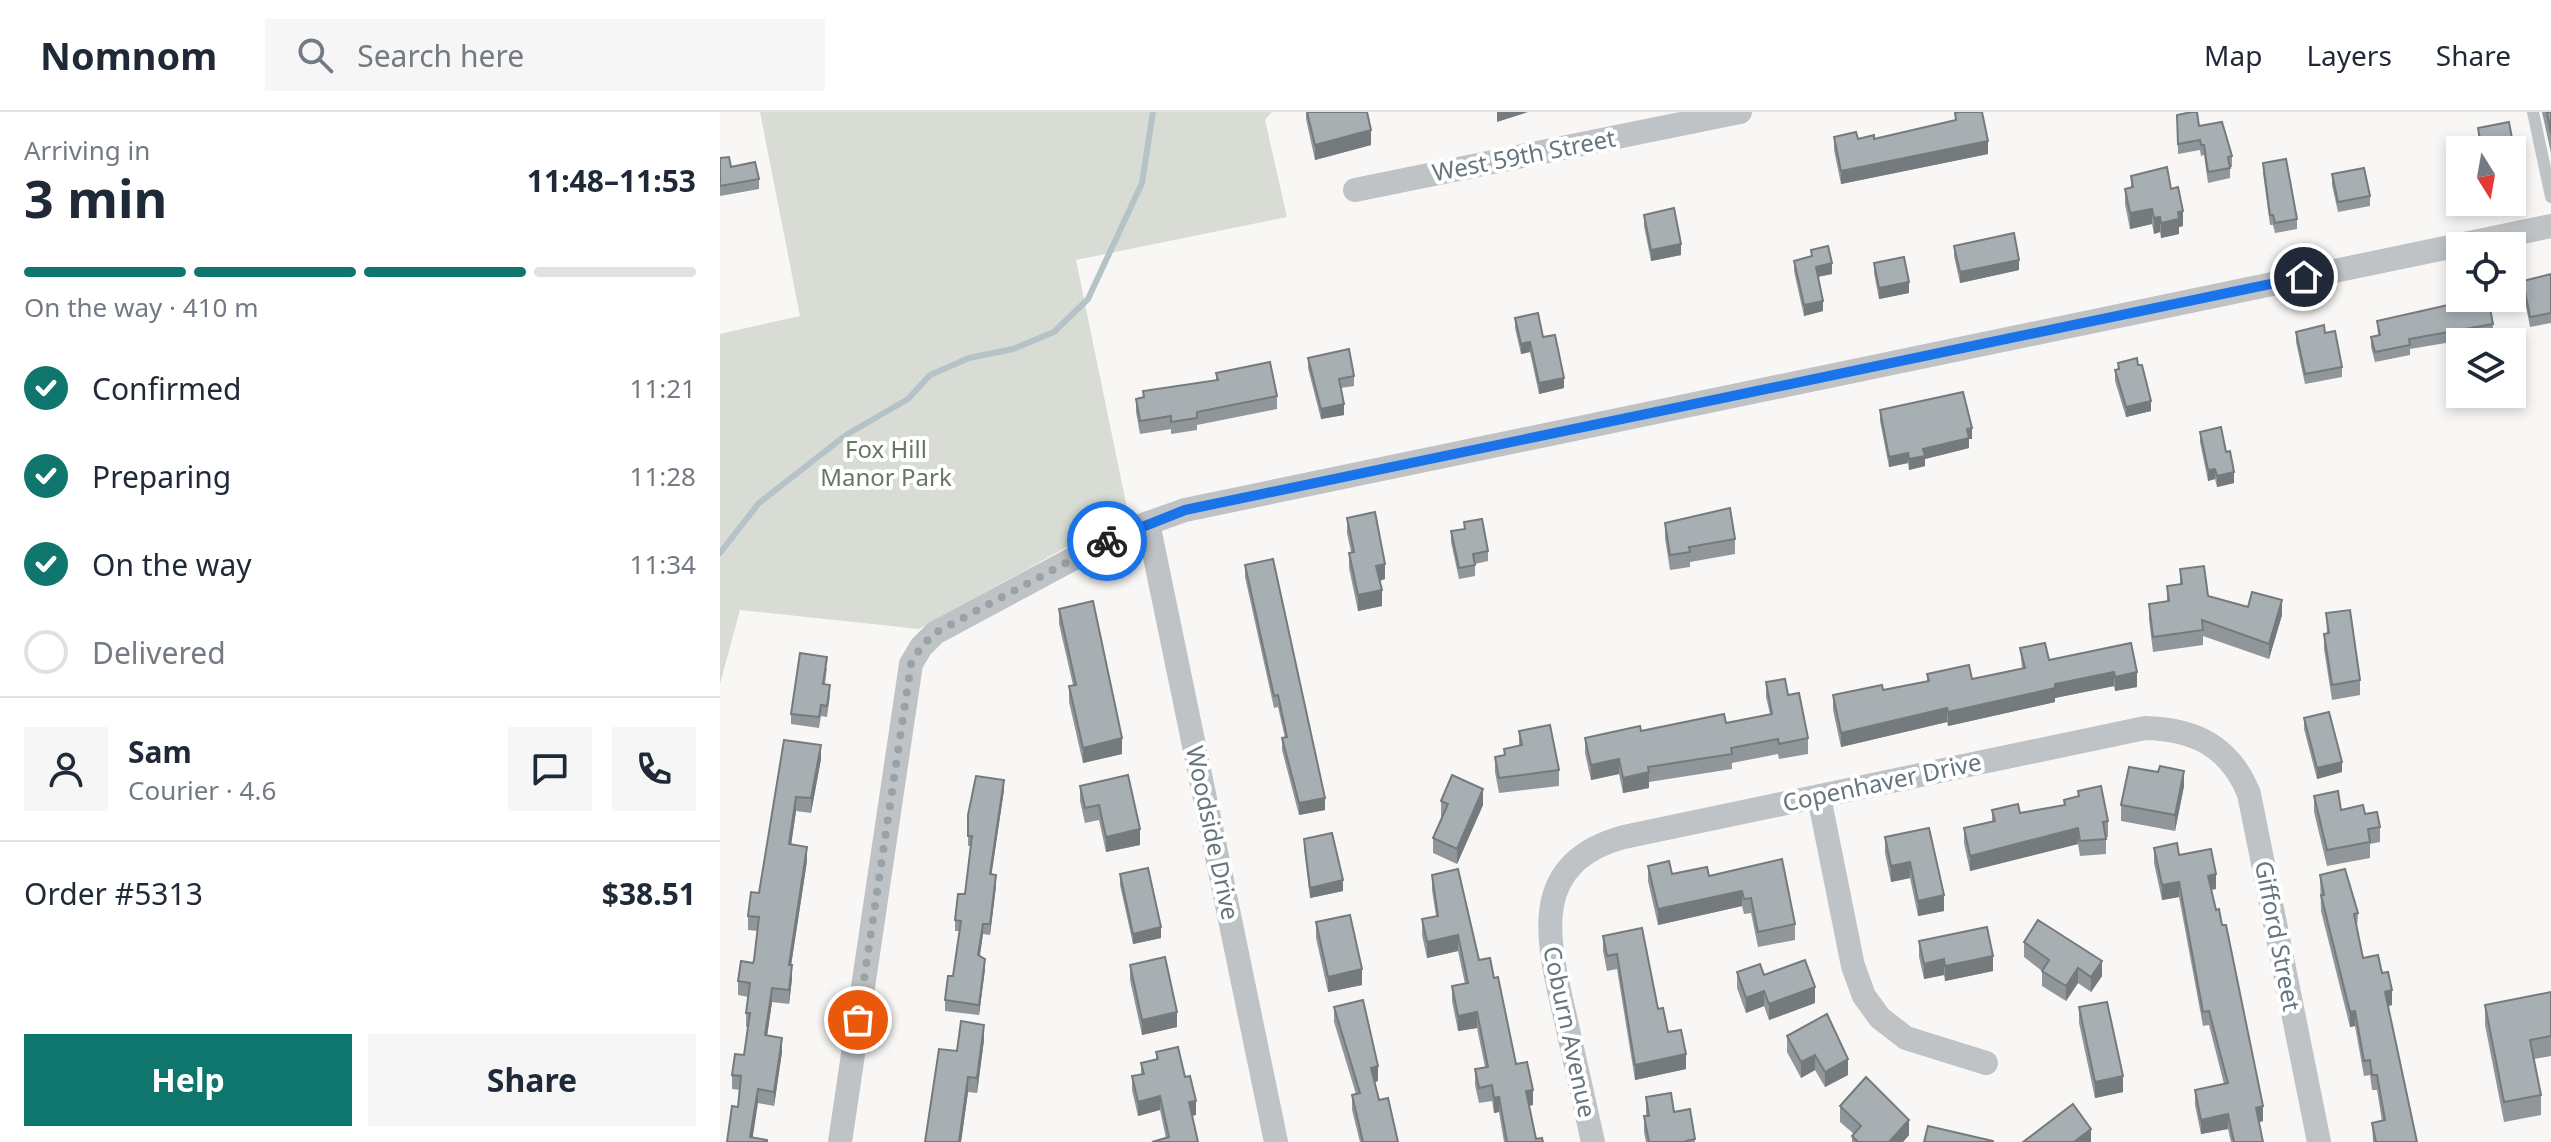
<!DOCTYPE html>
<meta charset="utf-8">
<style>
:root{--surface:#fff;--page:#f6f6f7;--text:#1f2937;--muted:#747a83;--line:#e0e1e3;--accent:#0f766e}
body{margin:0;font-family:"Noto Sans",sans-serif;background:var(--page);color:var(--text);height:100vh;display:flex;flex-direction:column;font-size:30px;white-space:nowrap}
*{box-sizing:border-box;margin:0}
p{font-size:26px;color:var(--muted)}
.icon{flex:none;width:44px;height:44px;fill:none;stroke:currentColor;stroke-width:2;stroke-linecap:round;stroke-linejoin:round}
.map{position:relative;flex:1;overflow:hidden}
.sheet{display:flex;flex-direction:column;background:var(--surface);width:720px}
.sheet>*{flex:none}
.needle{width:52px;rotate:169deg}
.buttons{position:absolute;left:1726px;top:24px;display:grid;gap:16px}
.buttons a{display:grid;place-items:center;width:80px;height:80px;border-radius:0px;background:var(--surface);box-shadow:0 4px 12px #0003;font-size:40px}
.pin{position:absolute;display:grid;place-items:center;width:68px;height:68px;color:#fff;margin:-34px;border:4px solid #fff;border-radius:50%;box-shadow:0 2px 8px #0007}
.courier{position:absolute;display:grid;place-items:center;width:80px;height:80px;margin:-40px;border:6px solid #1a73e8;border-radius:50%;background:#fff;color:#222;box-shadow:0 2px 10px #0007}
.head em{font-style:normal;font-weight:700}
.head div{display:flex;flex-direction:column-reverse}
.head{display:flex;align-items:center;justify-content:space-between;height:136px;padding:0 24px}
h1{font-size:52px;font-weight:700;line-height:60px}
.bar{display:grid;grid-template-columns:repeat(4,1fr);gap:12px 8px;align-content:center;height:96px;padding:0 24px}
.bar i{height:10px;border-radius:6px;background:var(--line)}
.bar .on{background:var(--accent)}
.bar p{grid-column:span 4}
.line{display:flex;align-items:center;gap:20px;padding:0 24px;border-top:2px solid var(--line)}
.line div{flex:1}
.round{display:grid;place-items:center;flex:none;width:84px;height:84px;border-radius:0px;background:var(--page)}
ol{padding:0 24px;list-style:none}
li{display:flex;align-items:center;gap:24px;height:88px}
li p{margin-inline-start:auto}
li .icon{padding:8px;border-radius:50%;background:var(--accent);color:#fff;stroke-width:4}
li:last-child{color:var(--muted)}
li i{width:44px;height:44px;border:4px solid var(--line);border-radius:50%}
.primary-button{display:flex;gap:16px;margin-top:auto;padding:16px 24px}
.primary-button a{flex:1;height:92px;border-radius:0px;background:var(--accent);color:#fff;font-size:32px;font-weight:700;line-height:92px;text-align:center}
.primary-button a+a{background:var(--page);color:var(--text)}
header{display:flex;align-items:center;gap:48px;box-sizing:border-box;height:112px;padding:0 40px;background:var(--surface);border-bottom:2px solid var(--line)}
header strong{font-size:38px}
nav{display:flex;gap:44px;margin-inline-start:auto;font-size:28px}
.search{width:560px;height:72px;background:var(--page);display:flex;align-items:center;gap:20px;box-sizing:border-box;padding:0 28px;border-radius:0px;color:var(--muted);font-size:30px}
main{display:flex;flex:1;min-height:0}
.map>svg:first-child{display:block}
</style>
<header>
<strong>Nomnom</strong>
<div class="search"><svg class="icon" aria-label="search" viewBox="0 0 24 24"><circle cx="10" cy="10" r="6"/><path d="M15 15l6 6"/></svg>Search here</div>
<nav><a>Map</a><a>Layers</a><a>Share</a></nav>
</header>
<main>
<section class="sheet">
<div class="head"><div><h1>3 min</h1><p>Arriving in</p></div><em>11:48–11:53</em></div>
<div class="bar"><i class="on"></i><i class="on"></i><i class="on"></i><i></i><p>On the way · 410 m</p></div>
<ol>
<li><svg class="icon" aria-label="check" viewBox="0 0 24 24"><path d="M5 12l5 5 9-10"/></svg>Confirmed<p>11:21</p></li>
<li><svg class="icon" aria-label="check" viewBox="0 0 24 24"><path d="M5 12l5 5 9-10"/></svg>Preparing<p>11:28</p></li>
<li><svg class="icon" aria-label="check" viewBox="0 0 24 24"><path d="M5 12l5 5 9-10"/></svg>On the way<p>11:34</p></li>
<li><i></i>Delivered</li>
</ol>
<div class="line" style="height:144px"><a class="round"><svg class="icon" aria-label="person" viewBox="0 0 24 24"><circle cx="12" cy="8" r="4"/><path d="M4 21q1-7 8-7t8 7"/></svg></a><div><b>Sam</b><p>Courier · 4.6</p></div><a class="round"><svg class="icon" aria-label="chat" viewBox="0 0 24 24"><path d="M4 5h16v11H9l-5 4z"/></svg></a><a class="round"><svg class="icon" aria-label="phone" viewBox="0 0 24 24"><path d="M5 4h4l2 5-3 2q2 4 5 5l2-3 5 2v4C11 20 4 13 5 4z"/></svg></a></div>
<div class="line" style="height:104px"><div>Order #5313</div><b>$38.51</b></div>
<div class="primary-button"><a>Help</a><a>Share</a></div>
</section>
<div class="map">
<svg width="1831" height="1030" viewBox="0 0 1831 1030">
<rect width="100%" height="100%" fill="#f8f7f5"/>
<!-- green -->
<path fill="#d8dcd5" d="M40 0H552L545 8 567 105 356 148 408 401 199 517 20 498 0 572V222L80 204Z"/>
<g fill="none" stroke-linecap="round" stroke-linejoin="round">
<!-- stream -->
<path stroke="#b6c3c6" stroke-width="6" d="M0 441 39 391 126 323 188 287 210 263 249 246 293 237 334 220 368 187 422 71 433 0"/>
<!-- lane -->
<path stroke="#bfc3c6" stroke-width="12" d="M1813 0 1831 85"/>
<!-- street -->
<path stroke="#bfc3c6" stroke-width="24" d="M635 78 1020 0
M428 411 556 1030
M1099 685 1133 854 1144 884 1160 906 1186 926 1266 951
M120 1030 191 552 201 535 215 521 403 420 465 398 1831 114
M873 1030C864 990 855 949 846 909 829 834 804 752 904 725L1425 616C1474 617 1510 634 1529 682L1599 1030"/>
</g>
<!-- wall -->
<path fill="#90969a" d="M586 0H647L651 33 595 48 586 7Z
M1822 0H1831V41Z
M1235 1 1268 42 1121 72 1114 38V25L1154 27 1235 8Z
M1457 3 1479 14 1512 44V55H1510V66L1488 71 1484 43 1481 44 1480 38 1458 42Z
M1789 10 1798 59V69L1792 71V38H1760L1758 26V16Z
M0 46 11 55 39 67V77L0 84Z
M1543 51 1577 107V117L1555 121 1553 113H1550L1543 61Z
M1612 62 1650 84V94L1618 100 1612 73Z
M1411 64 1451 77 1463 114 1459 115V122L1441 126 1440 120 1434 122 1432 112 1410 117 1405 92V77L1411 76Z
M924 103 961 143 931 149 924 114Z
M1234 134 1299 158 1240 171 1234 144Z
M1091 138 1112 162 1098 165 1103 199 1084 204 1074 159V149L1091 145Z
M1154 151 1189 181 1159 187 1154 161Z
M1831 162V211L1810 215 1803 179V169Z
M795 206 823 225 844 276 819 282 810 240 801 242 795 216Z
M1657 209 1773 212V223L1690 237V243L1655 250 1651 235V225L1658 223Z
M1576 220 1605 221 1622 255V265L1585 272 1576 230Z
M588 246 634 264V274L621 276 624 303 601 307 588 256Z
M1398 251 1418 253 1431 299 1406 305 1395 269V258L1398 257Z
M496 261 557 284V297L477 313V318L451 322V317L420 322 416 300V287L423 286V279L496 268Z
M1160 298 1252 327H1249V336L1205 347V354L1189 358 1188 351 1169 355 1160 309Z
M1480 320 1506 340 1514 371 1497 375 1495 367 1488 369 1480 330Z
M627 406 665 467 660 469 662 494 638 499 629 456V441L631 440 627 421Z
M744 410 768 439V449L755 452V464L739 467 731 430V419L744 417Z
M945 411 1015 427V442L970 450V455L950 458 945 426Z
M525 453 605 698 579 703 562 638V626H565L558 595 554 596 525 465Z
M1460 457 1488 484 1562 503 1549 547 1483 524V533L1433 540 1429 507V492L1447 489V474L1460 473Z
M339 497 402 642 363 651 349 590V574L353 573 339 512Z
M1606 501 1640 568V583L1612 588 1604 537V522H1607Z
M1411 531 1417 575 1395 579 1394 574 1335 586V590L1228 614 1227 610 1121 635 1113 598V583L1163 578 1207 569V562L1252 567 1302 556 1300 536 1329 548Z
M107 555 105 573 110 584 107 605 101 604 99 616 71 612V602Z
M1046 570 1068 583 1088 626V642L1059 647 1058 642 1012 651V657L929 670V676L903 681 899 662 871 668 865 641V626L1006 611 1050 602 1046 585Z
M1584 606 1622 660 1597 667 1584 617Z
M799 619 839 658V674L779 681 775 660V645L784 643V637L799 634Z
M64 628 101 647 91 701 76 699 71 733 87 749 71 853 72 867 69 892 52 890 47 924 62 940 54 994 38 991 7 1030 18 995 20 978 12 977V963L24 943 28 915H26V901L28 885 18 883V869L34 848 38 819 28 818V804L39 781Z
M1438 660 1464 674 1455 719 1401 709V693Z
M360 674 420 733 386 740 379 708 365 711 360 689Z
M284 678 271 763 276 774 270 823 263 822 260 844 265 857 259 903 225 899V888L233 864 240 819H235V808L245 782 251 734H248V703Z
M1358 679 1388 709V725H1386V742L1360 744 1358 732 1250 759 1244 731V716L1272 710V698L1300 701 1344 693V688L1358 685Z
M1594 684 1621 698 1645 702 1660 715V730L1650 732V746L1607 754 1594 700Z
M721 689 763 693 737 752 713 741V726L722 705H721Z
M1209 716 1224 799 1198 804 1190 766 1171 770 1165 741V725Z
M584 727 623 779 590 786 584 737Z
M1434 736 1459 743 1496 777 1491 778 1543 1009 1539 1010 1543 1030H1511L1508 1017 1481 1022 1475 993V978L1504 972 1489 913 1483 914 1459 785 1442 788 1434 751Z
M1062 747 1075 812V828L1038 835 1031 801 1024 802 1022 794 938 813 928 769V754L952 762 989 764Z
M400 762 441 826 413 832 400 773Z
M712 763 759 848 774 866 796 952 813 993 809 994 816 1027 823 1030H784L779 1000 774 1001 772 989 759 991 755 973V957L765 955 757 916 738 919 732 889V874L745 872 738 839 707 846 702 823V807L716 804 712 778Z
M1600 763 1638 801 1637 816 1643 846 1662 861 1672 893 1668 894 1697 1030H1653L1652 1011 1662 1009 1657 978H1652L1650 963 1644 964 1635 914 1630 915 1601 799Z
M596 810 642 873 608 880 596 826Z
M883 824 938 897 966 957 915 968 897 857 887 859 883 839Z
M1199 829 1273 859 1225 869 1224 863 1204 867 1199 845Z
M1304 830 1382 864 1371 880 1358 871 1346 889 1322 874V859L1304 845Z
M410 853 457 915 422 923 410 868Z
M1017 860 1044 863 1095 891 1049 908 1044 894 1026 901 1017 876Z
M1831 880V944L1814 947 1821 983V1003L1784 1010 1765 913V893Z
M614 895 658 969 655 970 659 988 678 1030H640L632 998V983L636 982 614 910Z
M1359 895 1403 980 1375 986 1359 911Z
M1067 924 1128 963 1105 975 1095 958 1081 966 1067 940Z
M264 928 257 981 248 980 241 1030H205L237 939Z
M436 940 465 965 476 1003 472 1004 478 1030 446 1026 440 998 418 1004 412 978V964L421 962V951L436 947Z
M926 985 954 1000 970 997 975 1030H926L924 1020V1004H926Z
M1120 994 1189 1023 1183 1030H1132V1024L1134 1022 1120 1010Z"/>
<!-- shaded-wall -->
<path fill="#757a7d" d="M777 0H808L777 10Z
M651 18V33L595 48V33Z
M1268 29V42L1121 72V59Z
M1798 59V69L1792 71V60Z
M1432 97V112L1410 117V101Z
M1463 99V114L1459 115V122L1441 126V111L1458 100Z
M1440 105V120L1434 122V106Z
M961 132V143L931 149V138Z
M1299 148V158L1240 171V160Z
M1112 151V162L1096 165V155Z
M1189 170V181L1159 187V176Z
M1103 189V199L1084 204V193Z
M810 230V240L801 242V232Z
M844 266V276L819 282V271Z
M1431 289V299L1406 305V295Z
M624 292V303L601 307V297Z
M1252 316V327H1249V336L1205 347V354L1189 358V347L1203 337Z
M1188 341V351L1169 355V345Z
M1495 357V367L1488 369V358Z
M1514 360V371L1497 375V364Z
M665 452V467L656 469V454Z
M662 478V494L638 499V483Z
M1562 488V503L1549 547V532Z
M1394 560V574L1335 586V590L1228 614V600L1335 572Z
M1417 560V575L1395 579V565Z
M1227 596V610L1121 635V621Z
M402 626V642L363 651V636Z
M101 633V647L91 701V686Z
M899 647V662L871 668V653Z
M1622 650V660L1597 667V656Z
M1464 659V674L1455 719V703Z
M929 660V676L903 681V666Z
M284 668V678L270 773V762Z
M763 677V693L737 752V737Z
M76 685V699L69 747V732Z
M605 686V698L579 703V691Z
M1358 716V732L1250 759V744Z
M420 717V733L386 740V725Z
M87 735V749L69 867V853Z
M1190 750V766L1171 770V754Z
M1496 762V777L1488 778V764Z
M276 763V774L270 823V812Z
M623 768V779L590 786V776Z
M1459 770V785L1442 788V773Z
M1022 779V794L938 813V797Z
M1224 783V799L1198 804V789Z
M263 812V822L258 854V843Z
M441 815V826L413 832V822Z
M738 823V839L707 846V830Z
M1273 844V859L1225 869V854Z
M265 847V857L259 903V893Z
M1224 847V863L1204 867V852Z
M1382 849V864L1371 880V865Z
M72 853V867L69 892V878Z
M1358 856V871L1346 889V874Z
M642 857V873L608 880V865Z
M1095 875V891L1049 908V892Z
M52 876V890L45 938V923Z
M1672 878V893L1665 895V880Z
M1044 879V894L1026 901V886Z
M1635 899V914L1630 915V900Z
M457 900V915L422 923V908Z
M757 900V916L738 919V904Z
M264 913V928L257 981V966Z
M62 926V940L54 994V980Z
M966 942V957L915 968V953Z
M1095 943V958L1081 966V950Z
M1128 947V963L1105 975V960Z
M658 954V969L651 971V956Z
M1403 964V980L1375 986V970Z
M248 965V980L241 1030H239Z
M38 977V991L32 1030 30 1025Z
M813 978V993L806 994V979Z
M440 984V998L418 1004V990Z
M779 985V1000L774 1001V986Z
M476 989V1003L469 1004V990Z
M1543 994V1009L1536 1011V996Z
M1508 1002V1017L1481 1022V1008Z
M1189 1008V1023L1183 1030H1169Z
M1371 1017V1030H1354Z"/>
<!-- building -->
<path fill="#a7afb3" stroke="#757a7d" stroke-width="2" d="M587 0H647L651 18 595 33Z
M1239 0H1262L1268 29 1121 59 1114 25 1136 20 1138 27 1154 23V27L1236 8 1235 1Z
M1472 0H1477L1479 14 1502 10 1512 44 1508 45 1510 56 1488 60 1484 33H1481L1480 28 1458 32 1457 3Z
M1827 0H1831V21Z
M1789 10 1798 59 1792 60V38H1762L1758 16Z
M9 45 11 55 35 50 39 67 0 74V46Z
M1566 47 1577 107 1555 111 1553 103H1550L1543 51Z
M1447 55 1451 77 1458 75 1463 99 1458 100 1459 107 1441 111 1440 105 1434 106 1432 97 1410 101 1405 77 1413 75 1411 64Z
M1644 56 1650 84 1618 90 1612 62Z
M954 96 961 132 931 138 924 103Z
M1294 121 1299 148 1240 160 1234 134Z
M1108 134 1112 151 1096 155 1103 189 1084 193 1074 149 1092 144 1091 138Z
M1184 145 1189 170 1159 176 1154 151Z
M1831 162V201L1810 205 1803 169Z
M1759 186H1768L1773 212 1689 227 1690 233 1655 240 1651 225 1660 223 1657 209Z
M818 201 823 225 835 223 844 266 819 271 810 230 801 232 795 206Z
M1604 213 1605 221 1615 219 1622 255 1585 262 1576 220Z
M629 237 634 264 619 267 624 292 601 297 588 246Z
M1417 246 1418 253H1422L1431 289 1406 295 1395 258 1399 257 1398 251Z
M550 250 557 284 477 300V306L451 310V304L420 309 416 287 424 285 423 279 498 268 496 261Z
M1243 280 1252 316 1247 317 1249 326 1203 337 1205 344 1189 347 1188 341 1169 345 1160 298Z
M1501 315 1506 340 1510 339 1514 360 1497 364 1495 357 1488 358 1480 320Z
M1010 396 1015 427 969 435 970 440 950 443 945 411Z
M655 400 665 452 656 454 662 478 638 483 629 441 634 440 627 406Z
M762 407 768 439 753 442 755 453 739 456 731 419 745 417 744 410Z
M553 447 605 686 579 691 562 626 567 625 558 583 554 584 525 453Z
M1484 454 1488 484 1528 495 1532 480 1562 488 1549 532 1482 508 1483 518 1433 525 1429 492 1449 489 1447 474 1462 472 1460 457Z
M373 489 402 626 363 636 349 574 356 573 339 497Z
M1630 498 1640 568 1612 573 1604 522 1609 521 1606 501Z
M1325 531 1329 548 1411 531 1417 560 1395 565 1394 560 1335 572V576L1228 600 1227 596 1121 621 1113 583 1162 573 1163 578 1209 569 1207 562 1249 553 1252 567 1305 556 1300 536Z
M80 541 107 545 103 572 110 573 107 594 101 593 99 605 71 602Z
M1065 567 1068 583 1079 581 1088 626 1059 632 1058 627 1011 636 1012 642 928 655 929 660 903 666 899 647 871 653 865 626 920 614 921 619 1004 602 1006 611 1052 602 1046 570Z
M1609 600 1622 650 1597 656 1584 606Z
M830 613 839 658 779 666 775 645 785 643 784 637 802 633 799 619Z
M64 628 101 633 91 686 76 685 69 732 87 735 69 853H72L69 878 52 876 45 923 62 926 54 980 38 977 30 1025 47 1028V1030H7L12 994 18 995 21 964 12 963 15 942 24 943 30 901H26L30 871 18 869 21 849 33 851 34 848 39 805 28 804 31 780 39 781Z
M1440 654 1464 659 1455 703 1401 693 1409 655 1438 660Z
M408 663 420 717 386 725 379 693 365 696 360 674Z
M732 663 763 677 737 737 713 726 728 692 721 689Z
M256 664 284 668 270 762 276 763 270 812H263L258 843 265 847 259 893 225 888 228 864H233L241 809 235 808 238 782H245L252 724H248V703Z
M1381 674 1388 709 1383 710 1386 727 1360 729 1358 716 1250 744 1244 716 1275 709 1272 698 1298 692 1300 701 1345 693 1344 688 1359 684 1358 679Z
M1618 679 1621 698 1643 693 1645 702 1657 700 1660 715 1648 717 1650 730 1607 738 1594 684Z
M1209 716 1224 783 1198 789 1190 750 1171 754 1165 725Z
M612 721 623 768 590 776 584 727Z
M1457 731 1459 743 1491 737 1496 762 1488 764 1496 798 1499 797 1502 813H1506L1543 994 1536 996 1543 1030H1514L1508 1002 1481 1008 1475 978 1508 971 1489 899 1483 900 1459 770 1442 773 1434 736Z
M1062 747 1075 812 1038 820 1031 786 1024 787 1022 779 938 797 928 754 949 749 952 762 987 755 989 764Z
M428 756 441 815 413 822 400 762Z
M738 757 759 848 770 846 774 866 778 865 796 952 807 950 813 978 806 979 816 1027 822 1026 823 1030H787L779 985 774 986 772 973 759 976 755 957 768 955 757 900 738 904 732 874 748 871 738 823 707 830 702 807 718 804 712 763Z
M1625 757 1638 801 1634 802 1643 846 1658 843 1662 861 1668 860 1672 878 1665 880 1697 1030H1656L1652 1011 1665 1008 1657 963H1652L1650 948 1644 949 1635 899 1630 900 1601 783H1604L1600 763Z
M630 803 642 857 608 865 596 810Z
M1318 808 1382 849 1371 865 1358 856 1346 874 1322 859 1329 848 1304 830Z
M1267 815 1273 844 1225 854 1224 847 1204 852 1199 829Z
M922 816 938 897 943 896 948 920 961 918 966 942 915 953 897 842 887 844 883 824Z
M445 845 457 900 422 908 410 853Z
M1085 848 1095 875 1049 892 1044 879 1026 886 1017 860 1040 852 1044 863Z
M1831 880V924L1810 928 1821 983 1784 990 1765 893Z
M643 888 658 954 651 956 659 988 668 986 678 1030H643L632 983 640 981 614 895Z
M1387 890 1403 964 1375 970 1359 895Z
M1107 902 1128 947 1105 960 1095 943 1081 950 1067 924Z
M241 909 264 913 257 966 248 965 239 1030H205L219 937 237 939Z
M458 935 465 965 470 964 476 989 469 990 478 1030H432L449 1025 440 984 418 990 412 964 424 962 421 951 438 947 436 940Z
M1146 965 1189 1008 1169 1030H1138L1132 1024 1141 1014 1120 994Z
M951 981 954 1000 970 997 975 1027 966 1029V1030H929L924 1004H929L926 985Z
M1353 992 1371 1017 1354 1030H1303Z
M1208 1014 1273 1029V1030H1204Z"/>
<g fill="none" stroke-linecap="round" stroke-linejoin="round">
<!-- done -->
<path stroke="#98a2a7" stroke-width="8" stroke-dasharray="0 14.4" d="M138 908 191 552 201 535 215 521 387 429"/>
<!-- route -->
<path stroke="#1a73e8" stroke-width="10" d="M387 429 465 398 1584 165"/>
</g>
<g text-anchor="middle" stroke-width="8" stroke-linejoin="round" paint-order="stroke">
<!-- street labels -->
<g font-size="24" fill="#65757d" stroke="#fff">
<text transform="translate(804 44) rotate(-11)" y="8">West 59th Street</text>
<text transform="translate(1162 671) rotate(-12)" y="8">Copenhaver Drive</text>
<text transform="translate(492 721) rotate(78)" y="8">Woodside Drive</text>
<text transform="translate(1557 824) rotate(79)" y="8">Gifford Street</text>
<text transform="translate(849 920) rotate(78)" y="8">Coburn Avenue</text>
</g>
<!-- park labels -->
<g font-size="24" fill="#687664" stroke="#fff">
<text x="166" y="346">Fox Hill<tspan x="166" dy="28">Manor Park</tspan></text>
</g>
</g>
</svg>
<div class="buttons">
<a><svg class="needle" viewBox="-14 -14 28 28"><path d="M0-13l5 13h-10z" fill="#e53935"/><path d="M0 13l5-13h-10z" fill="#747a83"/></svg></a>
<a><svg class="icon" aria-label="locate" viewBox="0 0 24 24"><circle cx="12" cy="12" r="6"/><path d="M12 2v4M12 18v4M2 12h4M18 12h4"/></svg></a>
<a><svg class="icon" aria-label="layers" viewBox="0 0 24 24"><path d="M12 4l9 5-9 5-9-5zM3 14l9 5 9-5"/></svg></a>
</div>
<div class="pin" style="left:138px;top:908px;background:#ea580c"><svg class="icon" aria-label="bag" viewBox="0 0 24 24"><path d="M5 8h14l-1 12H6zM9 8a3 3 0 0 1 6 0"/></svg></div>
<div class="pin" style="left:1584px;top:165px;background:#1f2937"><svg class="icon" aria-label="home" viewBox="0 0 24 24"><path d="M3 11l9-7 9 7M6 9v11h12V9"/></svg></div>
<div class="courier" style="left:387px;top:429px"><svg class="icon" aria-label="bike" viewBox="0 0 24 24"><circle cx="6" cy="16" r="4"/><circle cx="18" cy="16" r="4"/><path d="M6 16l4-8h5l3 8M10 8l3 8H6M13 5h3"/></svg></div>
</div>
</main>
